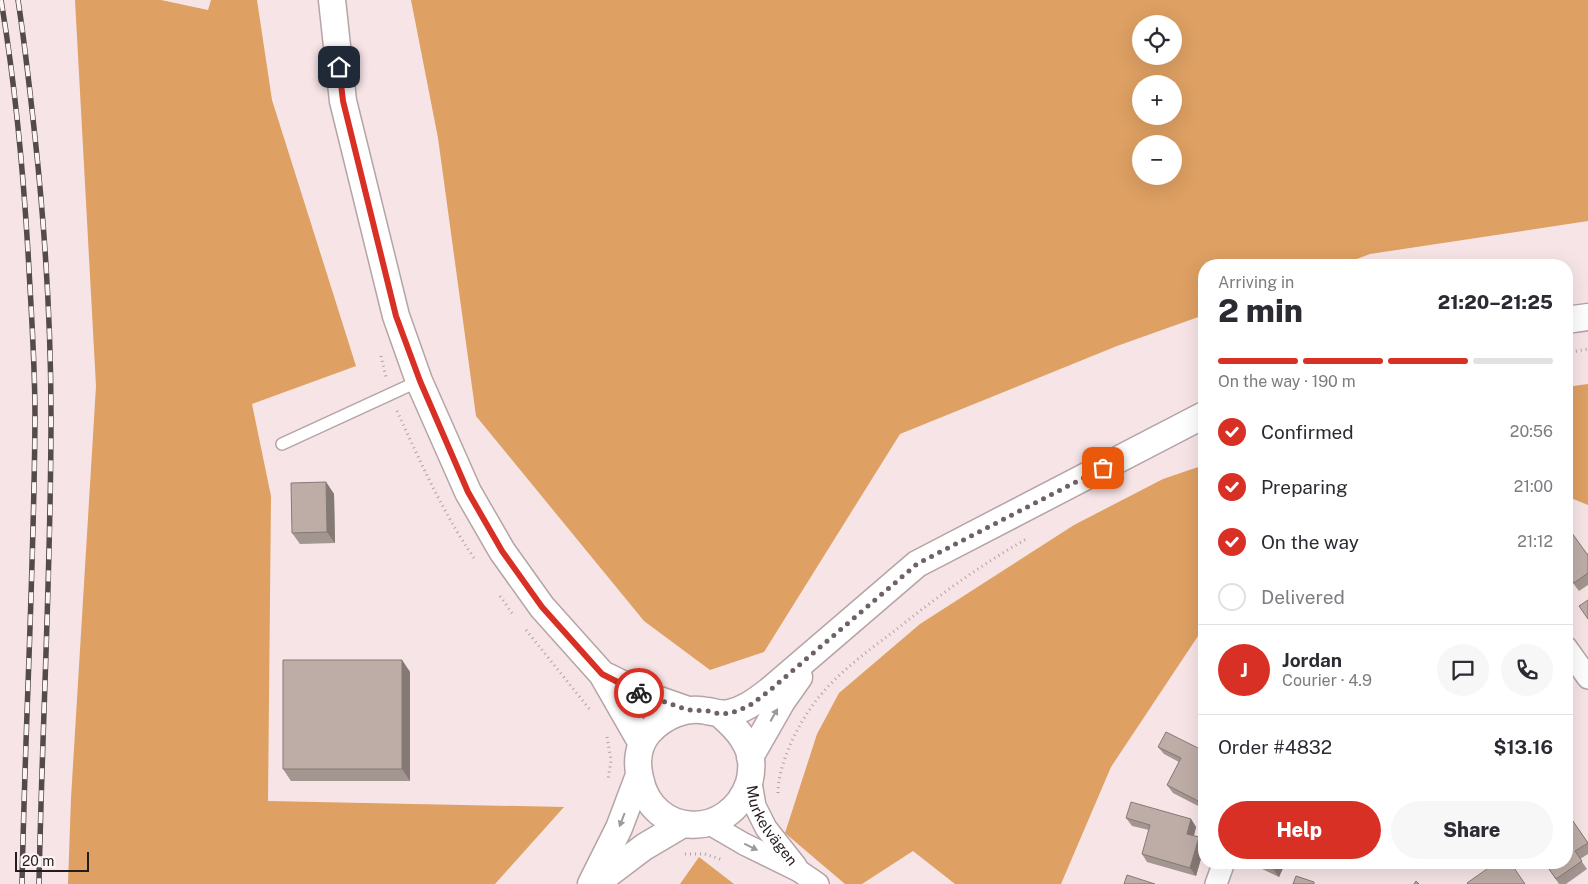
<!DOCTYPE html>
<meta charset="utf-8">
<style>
:root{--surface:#fff;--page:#f7f7f7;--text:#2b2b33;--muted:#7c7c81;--line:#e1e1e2;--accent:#d93025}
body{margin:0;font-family:"Public Sans",sans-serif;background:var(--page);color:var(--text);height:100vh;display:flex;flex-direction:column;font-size:19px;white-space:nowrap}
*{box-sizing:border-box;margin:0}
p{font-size:16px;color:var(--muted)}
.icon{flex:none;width:28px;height:28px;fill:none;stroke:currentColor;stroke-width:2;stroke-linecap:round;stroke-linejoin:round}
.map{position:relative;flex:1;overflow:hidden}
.details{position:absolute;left:1198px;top:259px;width:375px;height:610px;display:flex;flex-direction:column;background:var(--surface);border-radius:20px;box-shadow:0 5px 20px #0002}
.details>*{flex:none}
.controls{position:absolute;left:1132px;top:15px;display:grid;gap:10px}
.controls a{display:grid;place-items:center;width:50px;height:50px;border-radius:50%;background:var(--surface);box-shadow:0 5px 20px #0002;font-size:25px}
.scale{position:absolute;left:15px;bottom:12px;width:74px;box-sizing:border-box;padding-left:5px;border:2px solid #241d1e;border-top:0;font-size:14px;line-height:18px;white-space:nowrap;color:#241d1e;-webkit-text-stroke:4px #fdf5f5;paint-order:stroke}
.pin{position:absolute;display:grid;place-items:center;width:42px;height:42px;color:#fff;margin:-21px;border-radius:10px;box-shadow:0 2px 8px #0006}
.courier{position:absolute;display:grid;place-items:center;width:50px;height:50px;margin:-25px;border:4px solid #d93025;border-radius:50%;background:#fff;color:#222;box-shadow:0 1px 6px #0007}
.headline em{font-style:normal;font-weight:800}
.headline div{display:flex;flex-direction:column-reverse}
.headline{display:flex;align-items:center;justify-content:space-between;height:85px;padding:0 20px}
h1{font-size:32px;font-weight:800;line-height:38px}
.bar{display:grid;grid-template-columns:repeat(4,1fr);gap:8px 5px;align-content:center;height:60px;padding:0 20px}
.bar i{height:6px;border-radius:4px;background:var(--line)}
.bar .current{background:var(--accent)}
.bar p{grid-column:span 4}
.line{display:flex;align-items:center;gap:12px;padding:0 20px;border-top:1px solid var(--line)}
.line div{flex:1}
.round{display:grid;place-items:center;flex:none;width:52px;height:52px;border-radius:26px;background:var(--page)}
ol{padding:0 20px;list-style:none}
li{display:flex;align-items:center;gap:15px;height:55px}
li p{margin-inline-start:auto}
li .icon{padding:5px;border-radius:50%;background:var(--accent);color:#fff;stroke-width:4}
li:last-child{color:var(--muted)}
li i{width:28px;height:28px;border:2px solid var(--line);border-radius:50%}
.primary-button{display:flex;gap:10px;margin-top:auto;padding:10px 20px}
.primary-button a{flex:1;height:58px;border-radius:30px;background:var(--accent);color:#fff;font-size:20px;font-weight:800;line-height:58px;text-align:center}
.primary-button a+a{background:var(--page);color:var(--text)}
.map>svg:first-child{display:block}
</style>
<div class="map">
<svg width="1588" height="884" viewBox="0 0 1588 884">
<rect width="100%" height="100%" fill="#f7e4e6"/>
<!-- forest -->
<path fill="#dea063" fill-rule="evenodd" d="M75 0H161L208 10 211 0H257L272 100 356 366 252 404 271 496 268 801 564 807 495 884H68L71 798 96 386Z
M411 0H1588V221L1370 254 1341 265H1204V315L1117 346 900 434 764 652 710 670 644 621 476 416 438 138ZM1141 24H1174V56H1141ZM1141 84H1174V116H1141ZM1141 144H1174V176H1141Z
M1588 384V505L1566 496V387Z
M1204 465V627L1111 767 1061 884H955L913 851 862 884H845L785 833 817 734 839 693 920 624 1074 525 1163 479Z
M699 857 734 884H680Z"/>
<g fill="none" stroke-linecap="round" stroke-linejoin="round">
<!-- service casing -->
<g stroke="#b5a4a5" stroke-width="14">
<path id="service" d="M282 444 419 381"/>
</g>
<!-- minor casing -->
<g stroke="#b5a4a5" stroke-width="24">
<g id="minor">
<path d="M1566 647 1588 678"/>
<path id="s1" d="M750 777 755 806 766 828 796 866"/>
<path d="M708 823 744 844 799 871 818 884"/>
<path d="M1216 884 1224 862"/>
</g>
</g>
<!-- tertiary casing -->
<g stroke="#b5a4a5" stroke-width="29">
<path id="tertiary" d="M332 0 343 101 396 316 419 381 468 492 502 551 542 607 602 674 641 742
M1566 320 1588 317
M602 674 645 695 688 710
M720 714C728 721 738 730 743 739 752 752 753 768 749 783 729 841 652 838 640 778 636 762 638 745 649 732 664 716 686 706 707 711 715 712 721 715 729 713 745 710 757 700 769 691L917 564 1204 415
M750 757 782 701 799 677
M591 884 619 828 639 775
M595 884 644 847 683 824"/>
</g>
<!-- path -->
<path stroke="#b0a1a3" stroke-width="3" stroke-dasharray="1 4" stroke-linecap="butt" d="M1566 353 1588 349
M381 356 386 377
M397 411C420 461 443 513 474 558
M500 596 514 616
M526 630 591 711
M607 737 611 760 608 780
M778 793C778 767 794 733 808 712 830 678 865 653 897 629 938 596 982 564 1028 538
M685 854H705L723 860"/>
<!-- service -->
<use href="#service" stroke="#fff" stroke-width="11"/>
<!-- minor -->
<use href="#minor" stroke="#fff" stroke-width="21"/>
<!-- tertiary -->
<use href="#tertiary" stroke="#fff" stroke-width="26"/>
<!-- rail casing -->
<g stroke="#544a4b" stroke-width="5.5">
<path id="rail" d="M1 0C15 83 23 168 28 252 31 307 35 362 35 417 34 573 25 728 22 884
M18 0C25 45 30 91 35 137 45 230 51 323 51 417 51 573 42 728 39 884"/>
</g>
<!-- rail -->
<use href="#rail" stroke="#fdf5f5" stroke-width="4" stroke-dasharray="11" stroke-linecap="butt"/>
</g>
<!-- wall -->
<path fill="#a39590" d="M326 482 334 494 335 543 300 544 292 533Z
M1566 531 1587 554H1588V585L1579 591 1570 579 1566 582Z
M402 660 410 672V781H291L283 769Z
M1158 747 1204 751V809L1173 793 1167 785 1179 762 1164 754Z
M1566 811 1588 843V854L1580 859 1587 869 1566 884H1559L1544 862Z
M1126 818 1191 819 1196 827 1194 836 1199 837 1204 844V848L1196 876 1147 862 1142 854 1149 830 1132 826Z
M1251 862H1294L1291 869 1284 866 1279 877 1252 864Z"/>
<!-- shaded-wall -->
<path fill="#857975" d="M326 482 334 494 335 543 327 532Z
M402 660 410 672V781L402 769Z
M1191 819 1196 827 1192 842 1187 834Z
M1199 837 1204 844V848L1196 876 1190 868Z
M1276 862H1281L1284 866 1279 877 1273 869Z
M1286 862H1294L1291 869Z"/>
<!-- building -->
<path fill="#beada7" stroke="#857975" d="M326 482 327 532 292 533 291 483Z
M1569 529 1587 554H1588V573L1574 583 1566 573V531Z
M1588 600V619L1579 606Z
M283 660H402V769H283Z
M1166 732 1204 751V804L1167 785 1181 758 1158 747Z
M1131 802 1191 819 1187 834 1199 837 1190 868 1142 854 1150 825 1126 818Z
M1566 811 1588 843 1575 851 1582 861 1556 879 1544 862H1566Z
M1259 862H1276L1273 869Z
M1493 862H1510L1525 884H1468L1467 883 1494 864Z
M1127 875 1155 884H1124Z
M1296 876 1314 882V884H1293Z
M1416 881 1419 884H1414Z"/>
<!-- one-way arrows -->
<defs><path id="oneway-solid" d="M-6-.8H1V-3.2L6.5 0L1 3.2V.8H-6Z" transform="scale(1.25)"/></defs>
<g fill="#9c999a">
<use href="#oneway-solid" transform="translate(774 715) rotate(-61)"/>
<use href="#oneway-solid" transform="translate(622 820) rotate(111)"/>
<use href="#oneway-solid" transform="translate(751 847) rotate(26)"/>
</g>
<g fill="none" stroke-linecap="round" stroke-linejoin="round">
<!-- done -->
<path stroke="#6e6364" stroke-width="5" stroke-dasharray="0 9" d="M639 693 688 710 708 711 720 714 731 713 749 706 769 691 917 564 1103 468"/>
<!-- route -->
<path stroke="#d93025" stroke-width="6" d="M339 67 343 101 396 316 420 381 468 492 502 551 542 607 602 674 639 693"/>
</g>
<g text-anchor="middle" stroke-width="5" stroke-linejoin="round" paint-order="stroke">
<!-- street labels -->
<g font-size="15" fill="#241d1e" stroke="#fdf5f5">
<text dy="5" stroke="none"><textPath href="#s1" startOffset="54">Murkelvägen</textPath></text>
</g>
</g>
</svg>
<div class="controls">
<a><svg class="icon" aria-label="locate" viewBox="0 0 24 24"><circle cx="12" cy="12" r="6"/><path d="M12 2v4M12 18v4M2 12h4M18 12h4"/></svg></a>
<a>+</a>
<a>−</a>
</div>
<div class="scale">20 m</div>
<div class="pin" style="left:1103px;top:468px;background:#ea580c"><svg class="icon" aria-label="bag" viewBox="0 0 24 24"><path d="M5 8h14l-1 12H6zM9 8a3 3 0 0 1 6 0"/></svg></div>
<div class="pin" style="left:339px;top:67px;background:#1f2937"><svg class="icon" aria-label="home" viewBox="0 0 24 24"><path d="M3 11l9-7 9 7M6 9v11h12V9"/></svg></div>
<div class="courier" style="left:639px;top:693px"><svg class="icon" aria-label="bike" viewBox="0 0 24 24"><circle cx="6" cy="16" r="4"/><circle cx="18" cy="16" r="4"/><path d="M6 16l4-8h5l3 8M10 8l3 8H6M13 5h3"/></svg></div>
<section class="details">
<div class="headline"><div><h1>2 min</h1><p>Arriving in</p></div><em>21:20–21:25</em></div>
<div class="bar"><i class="current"></i><i class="current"></i><i class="current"></i><i></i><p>On the way · 190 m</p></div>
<ol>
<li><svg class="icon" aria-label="check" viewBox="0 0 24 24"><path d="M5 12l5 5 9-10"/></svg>Confirmed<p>20:56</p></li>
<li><svg class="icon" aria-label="check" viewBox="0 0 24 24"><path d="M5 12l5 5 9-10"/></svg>Preparing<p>21:00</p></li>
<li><svg class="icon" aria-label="check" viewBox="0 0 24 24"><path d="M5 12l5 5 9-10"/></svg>On the way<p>21:12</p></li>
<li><i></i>Delivered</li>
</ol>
<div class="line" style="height:90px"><b class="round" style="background:var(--accent);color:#fff">J</b><div><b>Jordan</b><p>Courier · 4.9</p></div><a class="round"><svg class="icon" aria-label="chat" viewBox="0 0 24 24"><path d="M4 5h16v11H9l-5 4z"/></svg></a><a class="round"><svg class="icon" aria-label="phone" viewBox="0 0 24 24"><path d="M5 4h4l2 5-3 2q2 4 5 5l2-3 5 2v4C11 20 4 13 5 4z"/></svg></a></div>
<div class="line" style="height:65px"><div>Order #4832</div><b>$13.16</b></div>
<div class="primary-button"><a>Help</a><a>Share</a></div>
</section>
</div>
